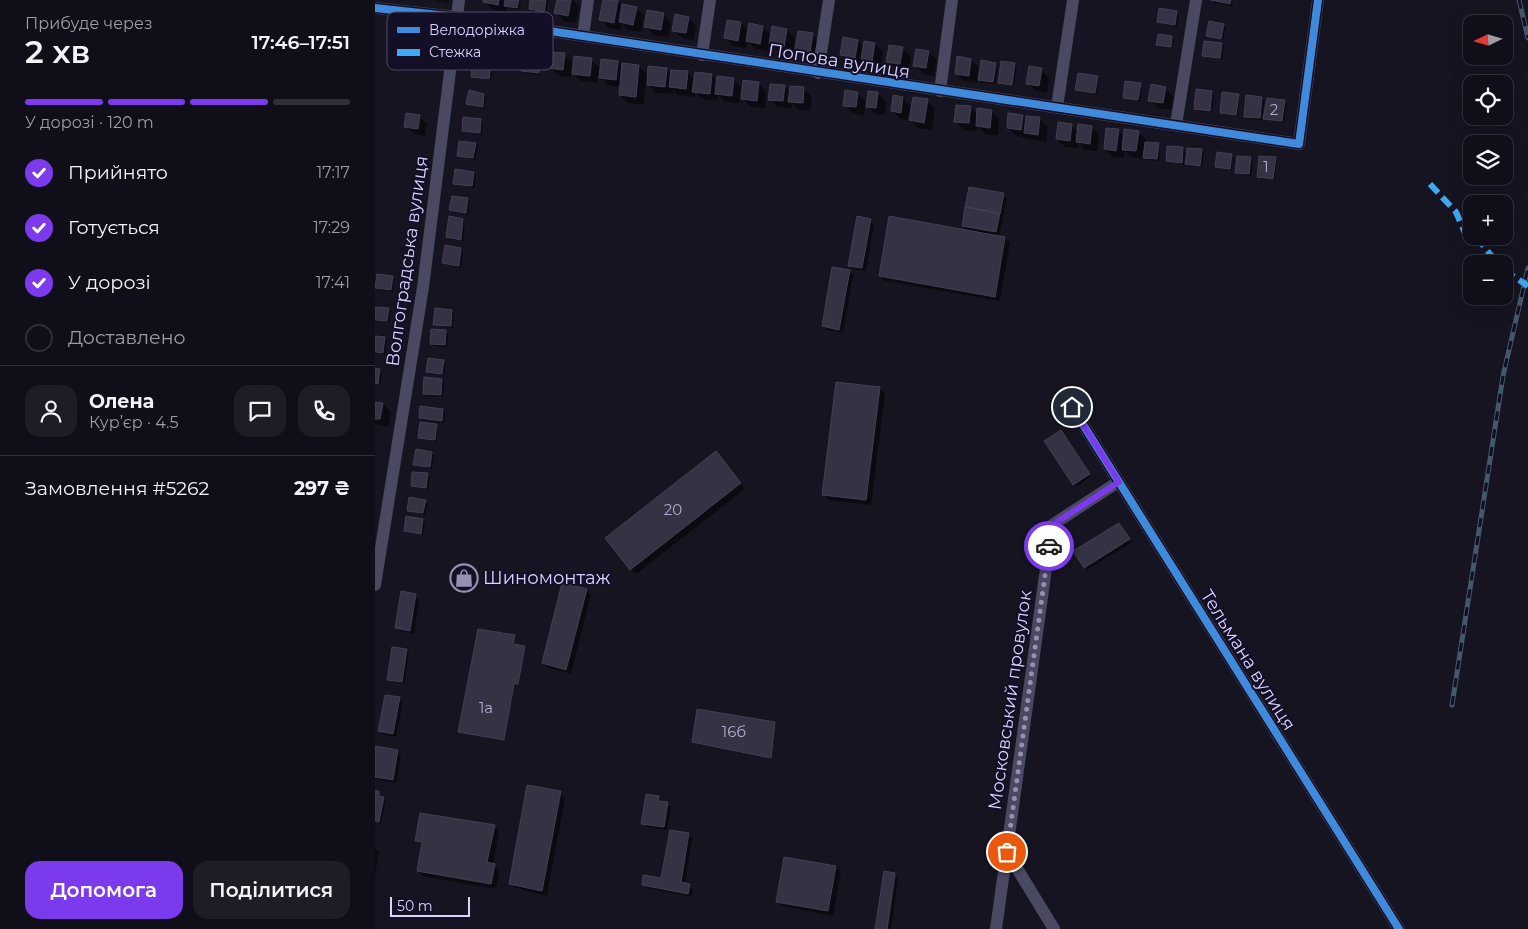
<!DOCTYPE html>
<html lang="uk">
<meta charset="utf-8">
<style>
:root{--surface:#100f19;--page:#1e1d26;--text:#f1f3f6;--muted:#9c9ca2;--line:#302f38;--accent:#7c3aed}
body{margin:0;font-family:Montserrat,sans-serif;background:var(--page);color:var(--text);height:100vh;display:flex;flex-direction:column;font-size:19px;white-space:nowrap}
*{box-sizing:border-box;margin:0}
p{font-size:16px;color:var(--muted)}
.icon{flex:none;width:28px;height:28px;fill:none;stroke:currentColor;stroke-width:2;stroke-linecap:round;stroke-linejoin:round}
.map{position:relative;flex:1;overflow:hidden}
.drawer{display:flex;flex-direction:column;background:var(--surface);width:375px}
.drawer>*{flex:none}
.needle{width:32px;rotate:265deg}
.controls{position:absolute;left:1088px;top:15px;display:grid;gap:10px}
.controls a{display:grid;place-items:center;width:50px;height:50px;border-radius:10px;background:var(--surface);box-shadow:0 5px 20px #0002,0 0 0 1px var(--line);font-size:25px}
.scale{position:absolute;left:15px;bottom:12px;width:80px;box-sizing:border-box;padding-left:5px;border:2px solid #d9d4ff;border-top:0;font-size:14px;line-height:18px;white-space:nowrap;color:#d9d4ff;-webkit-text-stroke:4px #130f26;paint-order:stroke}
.pin{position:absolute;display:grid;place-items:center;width:42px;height:42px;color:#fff;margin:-21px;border:2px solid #fff;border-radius:50%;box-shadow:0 1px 5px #0007}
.courier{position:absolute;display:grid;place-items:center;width:50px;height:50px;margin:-25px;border:4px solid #7c3aed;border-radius:50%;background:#fff;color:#222;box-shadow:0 1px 6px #0007}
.head em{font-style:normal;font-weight:600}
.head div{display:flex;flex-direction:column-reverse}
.head{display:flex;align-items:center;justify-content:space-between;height:85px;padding:0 25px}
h1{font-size:32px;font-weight:600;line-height:38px}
.bar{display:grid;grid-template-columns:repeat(4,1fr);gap:8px 5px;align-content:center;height:60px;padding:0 25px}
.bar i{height:6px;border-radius:4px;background:var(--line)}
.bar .on{background:var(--accent)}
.bar p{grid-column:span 4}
.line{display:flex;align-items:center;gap:12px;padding:0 25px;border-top:1px solid var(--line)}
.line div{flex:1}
.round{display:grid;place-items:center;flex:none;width:52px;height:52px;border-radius:15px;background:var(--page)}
ol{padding:0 25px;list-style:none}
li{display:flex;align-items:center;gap:15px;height:55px}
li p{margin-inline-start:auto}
li .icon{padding:5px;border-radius:50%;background:var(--accent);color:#fff;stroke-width:4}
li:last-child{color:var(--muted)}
li i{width:28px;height:28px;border:2px solid var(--line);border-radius:50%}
.action{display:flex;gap:10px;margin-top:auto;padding:10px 25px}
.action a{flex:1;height:58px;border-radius:15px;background:var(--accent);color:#fff;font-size:20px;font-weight:600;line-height:58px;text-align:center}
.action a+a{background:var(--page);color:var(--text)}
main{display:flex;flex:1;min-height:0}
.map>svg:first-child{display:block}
</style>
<main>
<section class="drawer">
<div class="head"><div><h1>2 хв</h1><p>Прибуде через</p></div><em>17:46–17:51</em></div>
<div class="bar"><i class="on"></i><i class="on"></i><i class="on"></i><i></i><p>У дорозі · 120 m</p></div>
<ol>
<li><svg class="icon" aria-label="check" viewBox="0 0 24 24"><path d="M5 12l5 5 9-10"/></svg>Прийнято<p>17:17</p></li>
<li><svg class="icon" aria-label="check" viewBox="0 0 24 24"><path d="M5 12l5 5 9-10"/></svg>Готується<p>17:29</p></li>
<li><svg class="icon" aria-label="check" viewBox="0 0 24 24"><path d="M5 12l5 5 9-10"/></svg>У дорозі<p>17:41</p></li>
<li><i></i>Доставлено</li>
</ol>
<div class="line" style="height:90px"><a class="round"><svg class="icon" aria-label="person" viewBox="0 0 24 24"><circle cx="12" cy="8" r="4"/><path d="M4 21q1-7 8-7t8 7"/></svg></a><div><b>Олена</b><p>Кур’єр · 4.5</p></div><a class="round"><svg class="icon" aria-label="chat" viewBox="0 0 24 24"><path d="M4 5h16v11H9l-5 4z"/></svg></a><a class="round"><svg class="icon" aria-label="phone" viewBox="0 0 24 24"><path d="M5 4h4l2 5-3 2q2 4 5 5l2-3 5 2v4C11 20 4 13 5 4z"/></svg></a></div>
<div class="line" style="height:65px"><div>Замовлення #5262</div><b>297 ₴</b></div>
<div class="action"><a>Допомога</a><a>Поділитися</a></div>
</section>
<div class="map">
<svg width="1153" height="929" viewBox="0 0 1153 929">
<rect width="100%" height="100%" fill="#161421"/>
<!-- shadow -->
<path fill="#0007" d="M59 0H74L73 3Z
M109 0H146L144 10 132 8 131 12 117 9Z
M157 0H173L171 14 157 11 155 9Z
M183 0H198L204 7 201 23 189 21 181 13Z
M229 0H242L248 6 261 8 269 16 266 32 253 30 247 24 246 30 234 28 226 20Z
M837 0H858L857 6 839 3Z
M801 12 804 14 802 27 784 22Z
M288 14 296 22 293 37 279 35 271 27Z
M313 18 321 26 319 40 307 38 298 30Z
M353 21 366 23 374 32 388 27 397 36 398 28 412 30 420 38 417 55 403 52 394 43 393 51 381 49 372 41 371 48 358 46 350 38Z
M848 25 851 27 848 40 832 36Z
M437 34 445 43 442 59 429 57 421 49Z
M797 37 799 39 797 48 783 44Z
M469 39 483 41 489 48 490 42 500 44 508 52 505 68 495 67 489 60 488 65 474 63 466 55Z
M847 44 849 46 847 59 829 55Z
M528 49 536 57 533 72 521 69 513 61Z
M542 50 554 52 562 60 559 76 548 74 540 65Z
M165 51 168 54 165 75 149 73 147 70Z
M189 55 199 65 216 59 226 69 242 62 248 68 264 66 274 77 291 70 297 75 313 73 320 80 337 75 343 82 358 79 366 87 364 103 350 102 343 95V101L327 99 320 92 319 97 303 95 298 90V94L281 93 271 83 268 105 253 103 245 95 246 87 233 85 223 75 222 83 206 81 196 71V77L184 76 176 68Z
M596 60 606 69 620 64 623 66 620 84 606 82 602 78V83L589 81 581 73Z
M639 64 642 66 639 86 626 84 624 82Z
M115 65 117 68 116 81 97 76Z
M666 70 674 78 672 93 661 91 653 83Z
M722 77 724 79 722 95 702 90Z
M383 83 391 91 390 108 376 107 368 99Z
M765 84 767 87 765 102 749 98Z
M410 86 415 92 429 89 437 97 435 111 423 109 417 104 416 109 403 107 395 99Z
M790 88 798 96 796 110 783 108 775 100Z
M494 92 503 94 511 102 509 115 500 114 490 104 489 115 478 113 470 105 482 93 492 103Z
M837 92 839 94 837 113 823 111 820 109Z
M109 95 111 97 110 109 92 104Z
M863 95 865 97 863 116 849 115 846 112Z
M528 98 537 108 552 101 560 109 557 130 543 128 534 118V120L525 119 517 111Z
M886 98 889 100 887 120 872 119 870 116Z
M910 102 912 104 909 123 890 118Z
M596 108 603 115 616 111 624 119 623 135 610 134 603 126 602 131 589 130 581 122Z
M44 116 52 124 50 136 39 134 30 126Z
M647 116 652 121 665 119 673 127 671 142 641 136 633 128Z
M106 120 108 122 107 135 88 131Z
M696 125 703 132 716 127 724 135 722 151 710 150 703 143V148L690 147 682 139Z
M743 130 749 136 763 132 771 140V143L783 144 785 147 784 161 772 160 769 157V159L756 157 750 151 749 158 738 157 730 149Z
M101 144 103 146 100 160 83 155Z
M808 149 812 153 826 150 829 153 827 167 813 166 809 162V165L792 161Z
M856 155 858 158 857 170 842 166Z
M875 159 878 161 876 176 863 174 861 172Z
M900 159 902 161 900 180 886 179 883 176Z
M98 173 101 175 99 188 79 183Z
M628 195 632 198 624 237 630 238 635 243 625 301 510 281 505 276 594 231 588 226Z
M93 199 95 201 93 214 76 210Z
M88 220 90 222 88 241 75 239 73 237Z
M495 220 499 224 491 271 478 269 474 265Z
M86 249 88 252 86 268 68 263Z
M474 271 478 275 468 333 452 330 448 326Z
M17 277 19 279 18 292 4 290 1 288Z
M0 308 16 311 14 322 0 321Z
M77 311 79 313 78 328 61 326 59 324Z
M71 331 73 334 72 347 59 346 56 344Z
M0 337 12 340 10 354H0Z
M68 361 71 363 69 376 52 372Z
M0 370 7 373 5 385H0Z
M66 380 69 382 68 397 51 396 49 393Z
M505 389 510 394 496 505 454 500 448 494Z
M0 403 8 404 16 412 13 427 0 424Z
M67 410 70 413 69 423 47 420 45 418Z
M61 426 63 428 62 442 44 438Z
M688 433 716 476 701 487 670 441Z
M57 453 59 455 57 469 39 464Z
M346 458 370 489 261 574 256 569Z
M53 475 55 477 53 490 37 485Z
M50 501 53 504 50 515 34 510Z
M48 521 50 523 48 535 30 531Z
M746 526 757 542 712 570 700 551Z
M211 590 216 595 196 674 173 668 168 663Z
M40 595 44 599 39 634 25 631 21 628Z
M139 636V645L150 648 143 684H139L130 740 85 732Z
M32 650 34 653 29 684 16 681 13 679Z
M24 699 28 702 21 737 8 734 5 730Z
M0 747 22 751 26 755 21 783 0 779Z
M0 792 4 793 6 797 11 800 6 824 1 822 0 826Z
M185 793 190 798 172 896 141 888 136 883Z
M283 797 287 802 296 807 292 830 272 827 268 823Z
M119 826 124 831 118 865 125 870 121 889 48 876 43 871 47 846 42 840Z
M313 834 317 838 310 884 318 889 317 897 272 888 268 884 287 879Z
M0 848 4 852 0 875Z
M461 867 466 872 458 916 407 906 402 901Z
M521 876 523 878 516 929H513Z"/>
<!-- building -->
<path fill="#343243" stroke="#433f54" d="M108 0H124L123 5 108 2Z
M130 0H144L142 8 129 6Z
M155 0H171L169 12 154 9Z
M182 0H196L193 16 179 13Z
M228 0H243L239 23 224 20Z
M836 0H856L855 4Z
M247 4 262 7 258 25 244 22Z
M784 8 802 11 800 25 782 22Z
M272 10 289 13 286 30 269 27Z
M300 14 314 17 311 33 297 31Z
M352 20 366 22 363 41 349 38Z
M834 21 849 24 846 39 831 36Z
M374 23 388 26 385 44 371 41Z
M397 26 412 29 409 47 394 44Z
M423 31 438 33 435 52 420 49Z
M783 34 797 36 796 47 781 45Z
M468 37 483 40 480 58 465 55Z
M489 41 500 43 497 61 486 59Z
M829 41 847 43 845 58 827 56Z
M514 45 528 47 525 64 511 62Z
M148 48 166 50 164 73 146 71Z
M541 49 554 51 551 68 538 66Z
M176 52 190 53 188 70 174 68Z
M199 56 217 58 215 76 197 74Z
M582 56 596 59 594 76 580 74Z
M226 59 243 61 241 80 224 78Z
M606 60 621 63 618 82 603 80Z
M626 61 640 63 637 85 623 83Z
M97 62 116 64 114 79 96 77Z
M247 63 264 65 261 97 244 95Z
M273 66 292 68 290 87 272 85Z
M654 66 667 68 664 86 651 84Z
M296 70 313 71 311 89 294 87Z
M320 72 337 74 335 94 317 92Z
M703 73 723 76 720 93 700 90Z
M342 76 359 78 357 96 340 94Z
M368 80 384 82 382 101 366 99Z
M750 81 766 83 763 100 748 98Z
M395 84 410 85 408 101 393 100Z
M776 84 791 87 788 103 773 101Z
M415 86 429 87 428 103 413 102Z
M821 89 837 91 835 111 819 109Z
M94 90 109 94 108 107 91 104Z
M470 90 483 92 481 107 468 106Z
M493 91 503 92 501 108 491 107Z
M847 92 864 94 861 115 845 113Z
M518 95 528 97 526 113 516 111Z
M871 95 887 97 885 118 869 117Z
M538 97 553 99 549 123 534 120Z
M892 98 910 100 907 121 888 119Z
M581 105 596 106 594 123 579 122Z
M602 108 617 110 615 128 601 126Z
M31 113 45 115 43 129 29 127Z
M633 113 648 115 646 130 632 128Z
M651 116 665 117 663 135 649 133Z
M88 117 106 119 105 133 87 131Z
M683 122 697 124 695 141 681 139Z
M703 124 717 126 715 144 701 142Z
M731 128 744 129 741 151 729 149Z
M749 129 764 131 761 151 747 150Z
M84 141 101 143 98 158 82 156Z
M770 142 784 143 782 159 768 158Z
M792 146 808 147 807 163 791 161Z
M812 148 827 149 825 166 810 164Z
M842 152 857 154 855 169 840 167Z
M862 156 876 157 874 174 860 173Z
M884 156 901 157 898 179 882 177Z
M80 169 99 172 97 186 78 184Z
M594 187 629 193 625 214 590 207Z
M77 196 93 198 91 213 74 210Z
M590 207 625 213 621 232 587 226Z
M74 216 88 219 86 240 71 237Z
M482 216 496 219 487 268 473 266Z
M514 216 630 237 620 297 504 276Z
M70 245 86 248 84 266 67 263Z
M457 267 475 270 464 330 447 326Z
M2 274 18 276 16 290 0 288Z
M0 307 14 308 12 321 0 320Z
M60 308 77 310 76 326 58 325Z
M56 329 71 330 70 345 55 344Z
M0 336 10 337 8 353 0 352Z
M53 358 69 360 67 374 51 372Z
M0 368 5 369 3 384 0 383Z
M49 377 67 379 66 395 48 394Z
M461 382 505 387 491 500 447 495Z
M0 402 8 403 5 419H0Z
M45 406 68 409 67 421 44 418Z
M45 422 62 424 60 440 43 438Z
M686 430 715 474 698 485 669 441Z
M41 449 57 452 55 467 38 465Z
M341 451 366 483 255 570 230 538Z
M37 472 53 473 51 488 36 486Z
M34 497 51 500 48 513 32 511Z
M31 516 48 519 46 534 29 531Z
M744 523 755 539 709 568 698 551Z
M187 583 212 589 191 670 167 663Z
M26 591 41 594 35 631 20 628Z
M103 629 140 635 138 644 150 646 143 684H139L129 740 83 732Z
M17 647 32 649 27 682 12 680Z
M10 695 25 697 18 734 3 731Z
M322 709 400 722 396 758 317 742Z
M0 746 23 750 18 780 0 777Z
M152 785 186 791 167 891 134 884Z
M0 791H4V796L9 797 4 822 0 821Z
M271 794 284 796 283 801 293 802 289 827 266 824Z
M45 813 120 825 112 862 120 864 116 884 42 871 47 842 40 841Z
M295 830 314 833 306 882 315 884 313 894 267 885 268 875 286 878Z
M409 857 461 866 453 911 401 902Z
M509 871 520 873 512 929H500Z"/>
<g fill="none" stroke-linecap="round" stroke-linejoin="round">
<!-- street -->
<path stroke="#4a4962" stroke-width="12" d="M0 8 82 17 924 144 943 0
M208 36 213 0
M327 55 335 0
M443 73 454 0
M565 91 577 0
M682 107 698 0
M801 125 821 0
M697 407 1024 929
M0 585 48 287 84 0
M632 852 679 929
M621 929 677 525 743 482"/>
<!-- rail casing -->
<g stroke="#43596b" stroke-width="5">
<path id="rail" d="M1144 0 1153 38
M1077 705 1128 376 1153 268"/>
</g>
<!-- rail -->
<use href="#rail" stroke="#130f26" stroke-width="3" stroke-dasharray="9" stroke-linecap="butt"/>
<!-- quiet -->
<path stroke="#3fa9f5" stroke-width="6" stroke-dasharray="12 6" stroke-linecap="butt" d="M1055 184 1081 212 1090 233 1107 244 1123 264
M1129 270 1153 286"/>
<!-- cycleway casing -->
<g stroke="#130f26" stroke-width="11">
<path id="cycleway" d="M0 8 82 17 924 144 943 0
M697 407 1024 929"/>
</g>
<!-- cycleway -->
<use href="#cycleway" stroke="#408adc" stroke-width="8"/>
</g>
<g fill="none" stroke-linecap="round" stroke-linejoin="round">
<!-- done -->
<path stroke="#9591b1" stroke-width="5" stroke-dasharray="0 9" d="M632 852 674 546"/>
<!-- route -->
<path stroke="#7c3aed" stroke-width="6" d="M674 546 677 525 744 482 697 407"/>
</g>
<!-- icons -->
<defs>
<g id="shop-ring" transform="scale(1.4375)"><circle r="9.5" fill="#130f26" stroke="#9591b1" stroke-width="1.5"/><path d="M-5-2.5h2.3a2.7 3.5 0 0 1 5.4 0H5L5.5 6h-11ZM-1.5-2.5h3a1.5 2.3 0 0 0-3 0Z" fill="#9591b1"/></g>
</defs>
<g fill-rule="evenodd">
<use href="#shop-ring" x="89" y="578"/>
</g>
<g text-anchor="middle" stroke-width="4" stroke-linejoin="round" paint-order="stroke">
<!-- number labels -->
<g font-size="15" fill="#b0acd0">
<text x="899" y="115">2</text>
<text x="891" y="172">1</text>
<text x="298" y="515">20</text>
<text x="111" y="713">1а</text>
<text x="359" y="737">16б</text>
</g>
<!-- street labels -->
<g font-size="18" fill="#d9d4ff" stroke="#130f26">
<text transform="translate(464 61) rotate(9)" y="6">Попова вулиця</text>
<text transform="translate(32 261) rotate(-82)" y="6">Волгоградська вулиця</text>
<text transform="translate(873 660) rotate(58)" y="6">Тельмана вулиця</text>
<text transform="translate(635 700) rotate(-82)" y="6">Московський провулок</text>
</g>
<!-- poi labels -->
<g font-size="18" fill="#d9d4ff" stroke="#130f26" text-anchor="start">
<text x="108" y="584">Шиномонтаж</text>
</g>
</g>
<!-- legend -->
<rect x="12" y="12" width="166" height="58" rx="8" fill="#130f26" stroke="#4e4a67" stroke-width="1"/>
<rect x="22" y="27" width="23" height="6" fill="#408adc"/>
<rect x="22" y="49" width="23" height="7" fill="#3fa9f5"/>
<g font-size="14" fill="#d9d4ff">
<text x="54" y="35">Велодоріжка</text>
<text x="54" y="57">Стежка</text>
</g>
</svg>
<div class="controls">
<a><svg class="needle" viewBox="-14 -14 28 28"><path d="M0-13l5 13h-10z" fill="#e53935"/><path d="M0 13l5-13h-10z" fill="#9c9ca2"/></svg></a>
<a><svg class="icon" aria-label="locate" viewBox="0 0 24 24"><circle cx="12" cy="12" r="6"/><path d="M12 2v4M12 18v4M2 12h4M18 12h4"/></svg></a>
<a><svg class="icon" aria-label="layers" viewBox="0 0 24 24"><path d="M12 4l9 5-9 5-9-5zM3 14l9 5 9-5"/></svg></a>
<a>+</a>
<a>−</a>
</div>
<div class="scale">50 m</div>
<div class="pin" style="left:632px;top:852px;background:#ea580c"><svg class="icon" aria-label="bag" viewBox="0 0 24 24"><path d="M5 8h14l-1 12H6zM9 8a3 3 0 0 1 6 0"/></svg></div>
<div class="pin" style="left:697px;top:407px;background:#1f2937"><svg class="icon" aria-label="home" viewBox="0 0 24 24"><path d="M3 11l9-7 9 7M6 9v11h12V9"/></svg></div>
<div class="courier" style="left:674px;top:546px"><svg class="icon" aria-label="car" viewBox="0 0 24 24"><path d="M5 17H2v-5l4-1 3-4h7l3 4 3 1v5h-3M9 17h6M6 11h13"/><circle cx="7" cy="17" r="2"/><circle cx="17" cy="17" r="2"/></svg></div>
</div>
</main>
